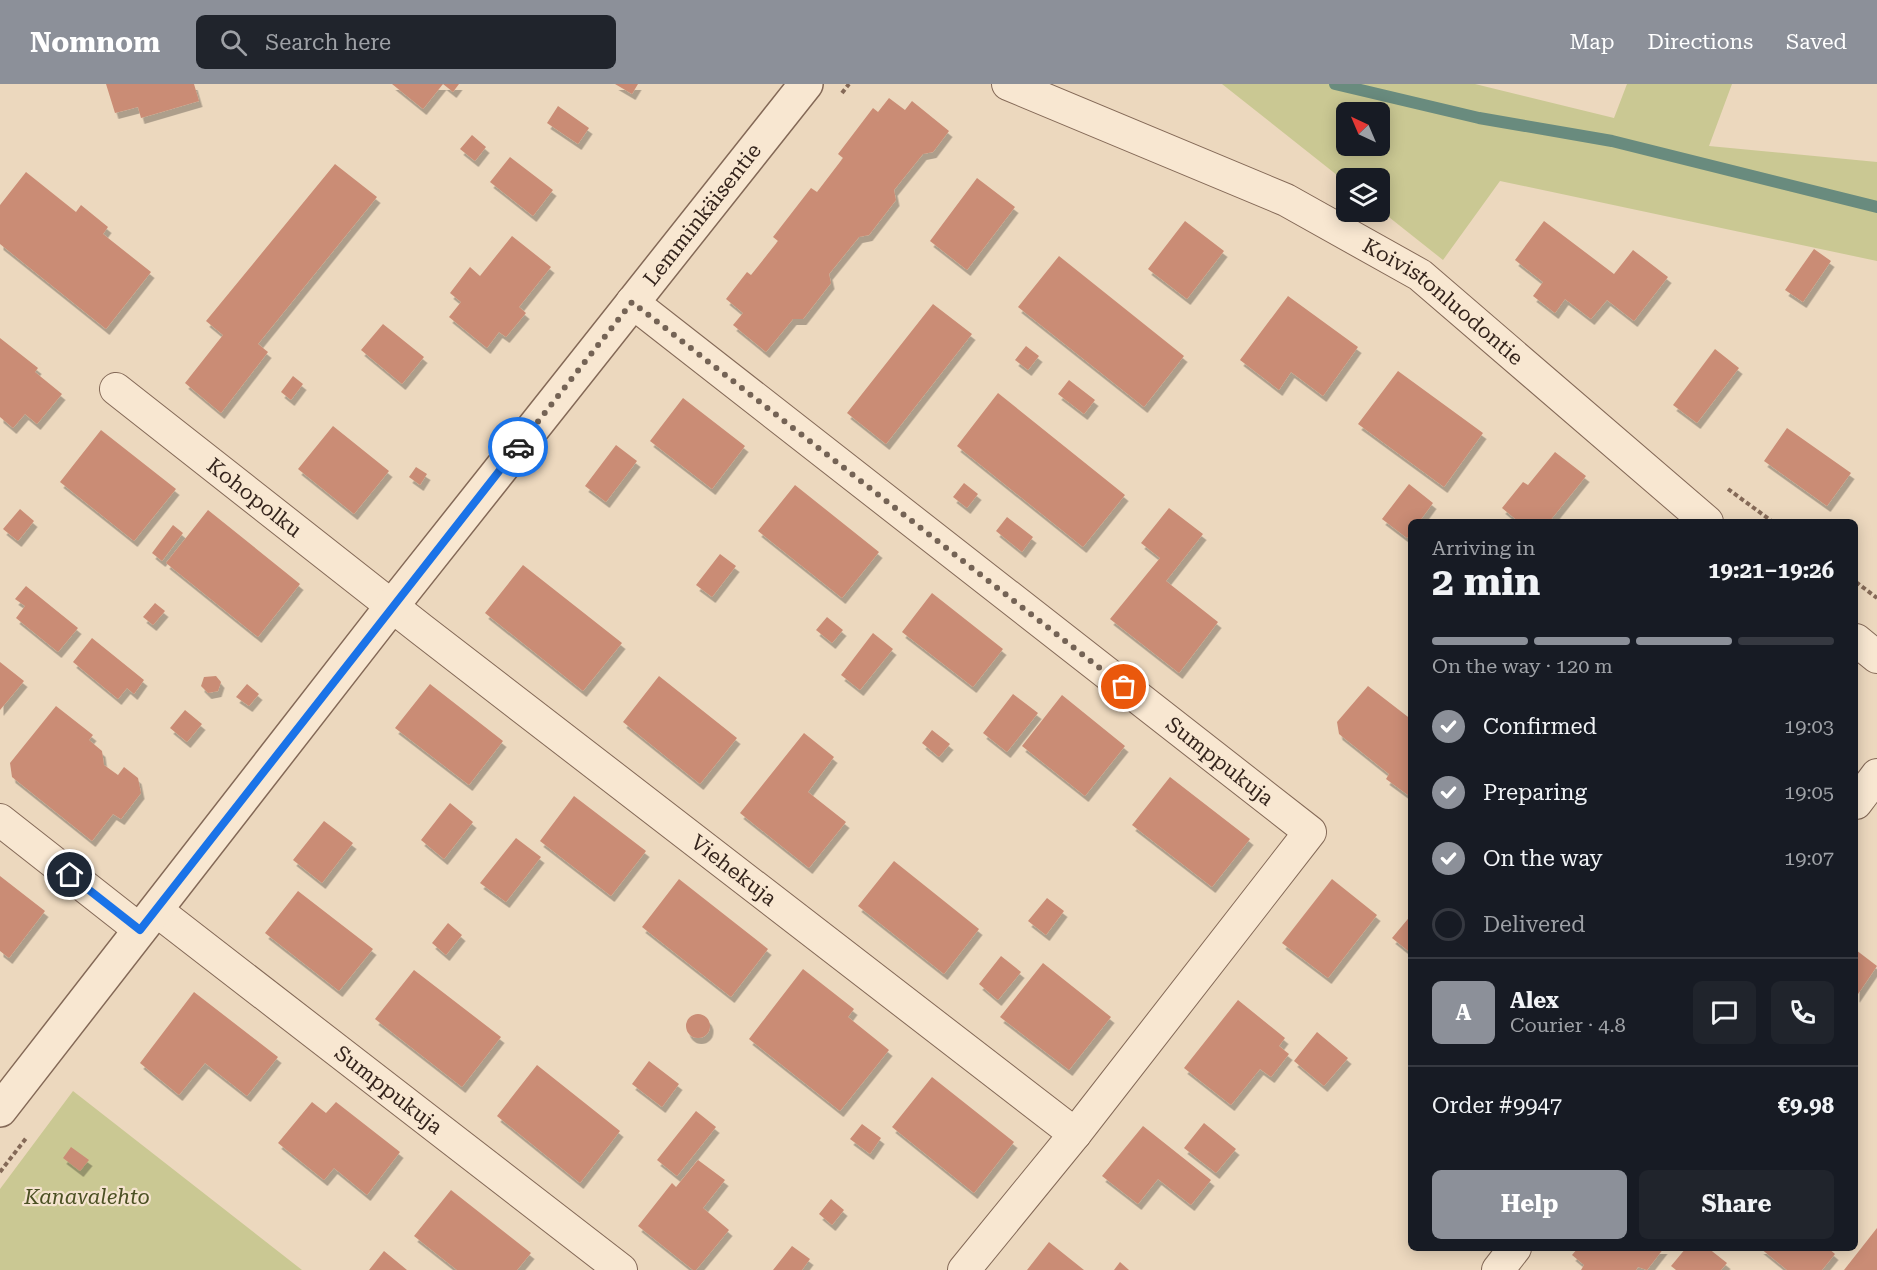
<!DOCTYPE html>
<meta charset="utf-8">
<style>
:root{--surface:#171b24;--page:#20242c;--text:#f1f3f6;--muted:#9ea1a6;--line:#363941;--accent:#8c9099}
body{margin:0;font-family:"Roboto Serif",serif;background:var(--page);color:var(--text);height:100vh;display:flex;flex-direction:column;font-size:22px;white-space:nowrap}
*{box-sizing:border-box;margin:0}
p{font-size:20px;color:var(--muted)}
.icon{flex:none;width:33px;height:33px;fill:none;stroke:currentColor;stroke-width:2;stroke-linecap:round;stroke-linejoin:round}
.map{position:relative;flex:1;overflow:hidden}
.side{position:absolute;left:1408px;top:435px;width:450px;height:732px;display:flex;flex-direction:column;background:var(--surface);border-radius:9px;box-shadow:0 3px 15px #0003}
.side>*{flex:none}
.needle{width:39px;rotate:316deg}
.fabs{position:absolute;left:1336px;top:18px;display:grid;gap:12px}
.fabs a{display:grid;place-items:center;width:54px;height:54px;border-radius:9px;background:var(--surface);box-shadow:0 3px 15px #0003;font-size:30px}
.pin{position:absolute;display:grid;place-items:center;width:51px;height:51px;color:#fff;margin:-26px;border:3px solid #fff;border-radius:50%;box-shadow:0 2px 6px #0007}
.courier{position:absolute;display:grid;place-items:center;width:60px;height:60px;margin:-30px;border:4px solid #1a73e8;border-radius:50%;background:#fff;color:#222;box-shadow:0 2px 8px #0007}
.overview em{font-style:normal;font-weight:700}
.overview div{display:flex;flex-direction:column-reverse}
.overview{display:flex;align-items:center;justify-content:space-between;height:102px;padding:0 24px}
h1{font-size:39px;font-weight:700;line-height:45px}
.bar{display:grid;grid-template-columns:repeat(4,1fr);gap:9px 6px;align-content:center;height:72px;padding:0 24px}
.bar i{height:8px;border-radius:4px;background:var(--line)}
.bar .on{background:var(--accent)}
.bar p{grid-column:span 4}
.line{display:flex;align-items:center;gap:15px;padding:0 24px;border-top:2px solid var(--line)}
.line div{flex:1}
.round{display:grid;place-items:center;flex:none;width:63px;height:63px;border-radius:9px;background:var(--page)}
ol{padding:0 24px;list-style:none}
li{display:flex;align-items:center;gap:18px;height:66px}
li p{margin-inline-start:auto}
li .icon{padding:6px;border-radius:50%;background:var(--accent);color:#fff;stroke-width:4}
li:last-child{color:var(--muted)}
li i{width:33px;height:33px;border:3px solid var(--line);border-radius:50%}
.primary-button{display:flex;gap:12px;margin-top:auto;padding:12px 24px}
.primary-button a{flex:1;height:69px;border-radius:9px;background:var(--accent);color:#fff;font-size:24px;font-weight:700;line-height:69px;text-align:center}
.primary-button a+a{background:var(--page);color:var(--text)}
header{display:flex;align-items:center;gap:36px;box-sizing:border-box;height:84px;padding:0 30px;background:var(--accent);color:#fff}
header strong{font-size:28px}
nav{display:flex;gap:33px;margin-inline-start:auto;font-size:21px}
.search{width:420px;height:54px;background:var(--page);display:flex;align-items:center;gap:15px;box-sizing:border-box;padding:0 21px;border-radius:9px;color:var(--muted);font-size:22px}
.map>svg:first-child{display:block}
</style>
<header>
<strong>Nomnom</strong>
<div class="search"><svg class="icon" aria-label="search" viewBox="0 0 24 24"><circle cx="10" cy="10" r="6"/><path d="M15 15l6 6"/></svg>Search here</div>
<nav><a>Map</a><a>Directions</a><a>Saved</a></nav>
</header>
<div class="map">
<svg width="1877" height="1186" viewBox="0 0 1877 1186">
<defs>
<filter id="shadow"><feDropShadow dx="3.5" dy="6" stdDeviation="0" flood-color="#0004"/></filter>
</defs>
<rect width="100%" height="100%" fill="#ecd8be"/>
<!-- green -->
<path fill="#cac893" fill-rule="evenodd" d="M1222 0H1475L1614 34 1627 0H1732L1709 62 1877 78V177L1500 97 1443 176 1380 126V94H1347V99ZM1347 28H1380V62H1347Z
M73 1007 302 1186H0V1105Z"/>
<g fill="none" stroke-linecap="round" stroke-linejoin="round">
<!-- stream -->
<path stroke="#698b7e" stroke-width="12" d="M1335 0 1479 34 1612 57 1877 123"/>
</g>
<!-- building -->
<path fill="#ca8c75" filter="url(#shadow)" d="M106 0H194L199 17 141 34 138 23 115 29Z
M392 0H459L453 8 443 0 423 25Z
M615 0H638L632 10Z
M889 14 905 26 912 17 949 47 933 68 923 70 894 106 896 116 869 151 859 153 829 190 831 199 803 235H793L766 268 733 241 743 229 726 215 747 188 751 191 778 157 773 153 811 104 817 108 843 74 838 70 873 24 878 28Z
M558 22 589 44 578 60 547 39Z
M472 51 486 63 475 77 460 65Z
M510 73 553 106 533 132 490 98Z
M335 80 377 113 258 260 268 268 221 329 185 299 223 251 206 237Z
M26 88 76 128 81 121 108 143 103 150 151 188 106 245 0 160V121Z
M977 94 1015 123 967 186 930 157Z
M1185 137 1224 167 1187 215 1148 185Z
M1544 137 1614 190 1633 166 1668 193 1634 237 1607 216 1591 235 1565 215 1555 229 1533 212 1543 198 1515 176Z
M512 152 551 183 519 223 526 229 506 253 499 248 487 264 449 233 461 218 450 209 470 183 480 192Z
M1814 165 1831 177 1803 218 1785 206Z
M1059 172 1184 272 1144 323 1018 223Z
M1288 212 1358 263 1323 312 1291 288 1279 306 1240 276Z
M933 220 972 250 886 360 847 329Z
M383 240 424 273 402 300 361 266Z
M0 254 38 284 35 288 62 310 37 340 25 330 13 344 0 333Z
M1026 262 1039 272 1028 286 1015 276Z
M1715 265 1739 284 1697 339 1673 321Z
M1398 287 1483 349 1444 403 1358 340Z
M293 292 303 300 291 316 281 308Z
M1069 296 1095 316 1084 330 1058 310Z
M998 309 1125 411 1083 463 957 362Z
M683 314 745 362 712 405 650 357Z
M333 342 389 387 354 430 298 385Z
M1787 344 1851 389 1827 422 1764 377Z
M101 346 176 405 134 457 60 398Z
M616 361 637 377 606 418 585 402Z
M1555 368 1586 392 1549 438H1519L1502 424 1523 398 1528 401Z
M416 383 427 390 420 401 409 393Z
M964 399 978 410 967 424 953 413Z
M1409 400 1433 419 1419 438H1412V448L1407 454 1382 435Z
M795 401 879 468 842 514 758 447Z
M1169 424 1203 450 1166 497 1218 538 1179 589 1110 535 1160 474 1141 459Z
M20 425 34 437 18 457 3 445Z
M208 426 300 500 258 553 166 479Z
M1007 433 1033 453 1022 468 996 447Z
M173 441 183 449 162 477 152 469Z
M720 470 736 482 712 513 696 501Z
M523 481 622 559 583 607 485 529Z
M26 502 78 544 58 568 16 534 25 522 15 515Z
M932 509 1003 565 973 603 902 548Z
M155 519 165 527 153 541 143 533Z
M827 533 843 546 832 559 816 546Z
M873 549 893 565 860 606 841 591Z
M92 554 144 596 134 610 127 604 118 615 73 578Z
M0 578 24 597 0 626Z
M216 592 221 598 218 607 208 609 201 602 204 593Z
M659 592 737 654 700 700 623 638Z
M247 600 259 610 249 622 236 613Z
M430 600 503 657 469 701 395 644Z
M1368 602 1412 636V714L1386 695 1389 690 1339 650 1337 638Z
M1013 610 1038 629 1007 668 983 649Z
M1062 611 1125 662 1085 712 1022 662Z
M56 622 93 651 89 656 102 667 104 681 118 691 124 683 138 694 141 709 121 735 113 730 92 757 12 693 10 679Z
M185 626 202 640 187 658 170 644Z
M932 646 950 660 939 673 922 659Z
M804 649 834 673 808 708 846 738 809 784 740 729Z
M1170 693 1250 755 1212 803 1132 741Z
M574 712 646 767 611 812 540 757Z
M450 719 473 738 444 775 421 756Z
M324 737 353 759 322 799 293 776Z
M516 754 541 773 506 818 480 799Z
M894 777 979 845 944 890 858 822Z
M0 792 45 827 9 874 0 867Z
M679 795 768 865 731 913 642 843Z
M1332 795 1377 831 1328 894 1282 859Z
M298 807 373 865 339 907 265 849Z
M1047 814 1064 827 1046 851 1028 837Z
M1412 830V870L1392 854Z
M448 839 462 851 446 871 432 859Z
M1856 866 1877 882 1856 913Z
M1001 872 1021 888 998 916 979 900Z
M1043 879 1111 933 1069 986 1000 933Z
M803 885 854 925 848 933 889 966 840 1027 749 955Z
M414 886 501 953 462 1003 375 935Z
M194 908 278 973 247 1012 205 979 179 1011 140 979Z
M1238 916 1285 954 1279 962 1289 970 1271 993 1260 985 1231 1021 1184 984Z
M686 942a12 12 0 1 1 24 0a12 12 0 1 1-24 0Z
M1317 948 1348 974 1324 1002 1294 977Z
M649 977 679 1000 662 1023 632 1000Z
M537 981 620 1047 580 1099 497 1032Z
M932 993 1014 1058 974 1109 892 1043Z
M312 1018 326 1029 336 1018 400 1068 367 1111 334 1084 324 1096 278 1059Z
M696 1027 716 1043 677 1092 657 1076Z
M1204 1039 1236 1065 1216 1089 1184 1064Z
M862 1040 881 1054 870 1070 850 1055Z
M1143 1042 1211 1096 1191 1121 1158 1095 1138 1120 1102 1092Z
M71 1063 89 1076 80 1087 63 1074Z
M698 1076 725 1096 703 1124 729 1146 696 1186H693L638 1142 672 1099 676 1103Z
M451 1106 531 1169 517 1186H457L414 1152Z
M831 1115 844 1126 832 1141 819 1130Z
M1877 1144V1186H1844Z
M1049 1158 1084 1186H1027Z
M792 1162 810 1175 802 1186H773Z
M1578 1164H1664L1647 1186 1638 1183 1636 1186H1581L1584 1181 1572 1171Z
M1686 1164H1708L1727 1179 1721 1186H1676L1671 1182Z
M1760 1164H1828L1835 1170 1822 1186H1787Z
M384 1167 407 1186H369Z
M1120 1178 1129 1186H1114Z"/>
<g fill="none" stroke-linecap="round" stroke-linejoin="round">
<!-- minor casing -->
<g stroke="#846957" stroke-width="34">
<g id="minor">
<path id="s1" d="M1008 0 1286 116 1420 191 1707 438"/>
<path id="s2" d="M632 218 1310 748 1075 1050 964 1186"/>
<path id="s3" d="M116 305 421 545 1075 1050"/>
<path d="M1856 556 1877 573"/>
<path d="M1856 719 1877 691"/>
<path d="M0 736 140 846"/>
<path id="s4" d="M156 826 621 1186"/>
<path d="M1498 1186 1515 1164"/>
</g>
</g>
<!-- tertiary casing -->
<g stroke="#846957" stroke-width="36">
<g id="tertiary">
<path id="s5" d="M0 1026 392 522 806 0"/>
</g>
</g>
<!-- path -->
<path stroke="#846957" stroke-width="4" stroke-dasharray="4.5 3" stroke-linecap="butt" d="M842 9 849 0
M1728 405 1773 438
M1856 498 1877 514
M0 1088 27 1053"/>
<!-- minor -->
<use href="#minor" stroke="#f8e7d1" stroke-width="32"/>
<!-- tertiary -->
<use href="#tertiary" stroke="#f8e7d1" stroke-width="33"/>
</g>
<g fill="none" stroke-linecap="round" stroke-linejoin="round">
<!-- done -->
<path stroke="#746355" stroke-width="6" stroke-dasharray="0 10.8" d="M518 363 632 218 1124 603"/>
<!-- route -->
<path stroke="#1a73e8" stroke-width="8" d="M70 791 140 846 518 363"/>
</g>
<g text-anchor="middle" stroke-width="4.5" stroke-linejoin="round" paint-order="stroke">
<!-- street labels -->
<g font-size="21" fill="#34241c" stroke="#f4e3ce">
<text dy="7" stroke="none"><textPath href="#s5" startOffset="1138">Lemminkäisentie</textPath></text>
<text dy="7" stroke="none"><textPath href="#s1" startOffset="489">Koivistonluodontie</textPath></text>
<text dy="7" stroke="none"><textPath href="#s3" startOffset="176">Kohopolku</textPath></text>
<text dy="7" stroke="none"><textPath href="#s2" startOffset="746">Sumppukuja</textPath></text>
<text dy="7" stroke="none"><textPath href="#s3" startOffset="783">Viehekuja</textPath></text>
<text dy="7" stroke="none"><textPath href="#s4" startOffset="294">Sumppukuja</textPath></text>
</g>
<!-- park labels -->
<g font-size="21" font-style="italic" fill="#4b5023" stroke="#f4e3ce">
<text x="87" y="1120">Kanavalehto</text>
</g>
</g>
</svg>
<div class="fabs">
<a><svg class="needle" viewBox="-14 -14 28 28"><path d="M0-13l5 13h-10z" fill="#e53935"/><path d="M0 13l5-13h-10z" fill="#9ea1a6"/></svg></a>
<a><svg class="icon" aria-label="layers" viewBox="0 0 24 24"><path d="M12 4l9 5-9 5-9-5zM3 14l9 5 9-5"/></svg></a>
</div>
<div class="pin" style="left:1124px;top:603px;background:#ea580c"><svg class="icon" aria-label="bag" viewBox="0 0 24 24"><path d="M5 8h14l-1 12H6zM9 8a3 3 0 0 1 6 0"/></svg></div>
<div class="pin" style="left:70px;top:791px;background:#1f2937"><svg class="icon" aria-label="home" viewBox="0 0 24 24"><path d="M3 11l9-7 9 7M6 9v11h12V9"/></svg></div>
<div class="courier" style="left:518px;top:363px"><svg class="icon" aria-label="car" viewBox="0 0 24 24"><path d="M5 17H2v-5l4-1 3-4h7l3 4 3 1v5h-3M9 17h6M6 11h13"/><circle cx="7" cy="17" r="2"/><circle cx="17" cy="17" r="2"/></svg></div>
<section class="side">
<div class="overview"><div><h1>2 min</h1><p>Arriving in</p></div><em>19:21–19:26</em></div>
<div class="bar"><i class="on"></i><i class="on"></i><i class="on"></i><i></i><p>On the way · 120 m</p></div>
<ol>
<li><svg class="icon" aria-label="check" viewBox="0 0 24 24"><path d="M5 12l5 5 9-10"/></svg>Confirmed<p>19:03</p></li>
<li><svg class="icon" aria-label="check" viewBox="0 0 24 24"><path d="M5 12l5 5 9-10"/></svg>Preparing<p>19:05</p></li>
<li><svg class="icon" aria-label="check" viewBox="0 0 24 24"><path d="M5 12l5 5 9-10"/></svg>On the way<p>19:07</p></li>
<li><i></i>Delivered</li>
</ol>
<div class="line" style="height:108px"><b class="round" style="background:var(--accent);color:#fff">A</b><div><b>Alex</b><p>Courier · 4.8</p></div><a class="round"><svg class="icon" aria-label="chat" viewBox="0 0 24 24"><path d="M4 5h16v11H9l-5 4z"/></svg></a><a class="round"><svg class="icon" aria-label="phone" viewBox="0 0 24 24"><path d="M5 4h4l2 5-3 2q2 4 5 5l2-3 5 2v4C11 20 4 13 5 4z"/></svg></a></div>
<div class="line" style="height:78px"><div>Order #9947</div><b>€9.98</b></div>
<div class="primary-button"><a>Help</a><a>Share</a></div>
</section>
</div>
